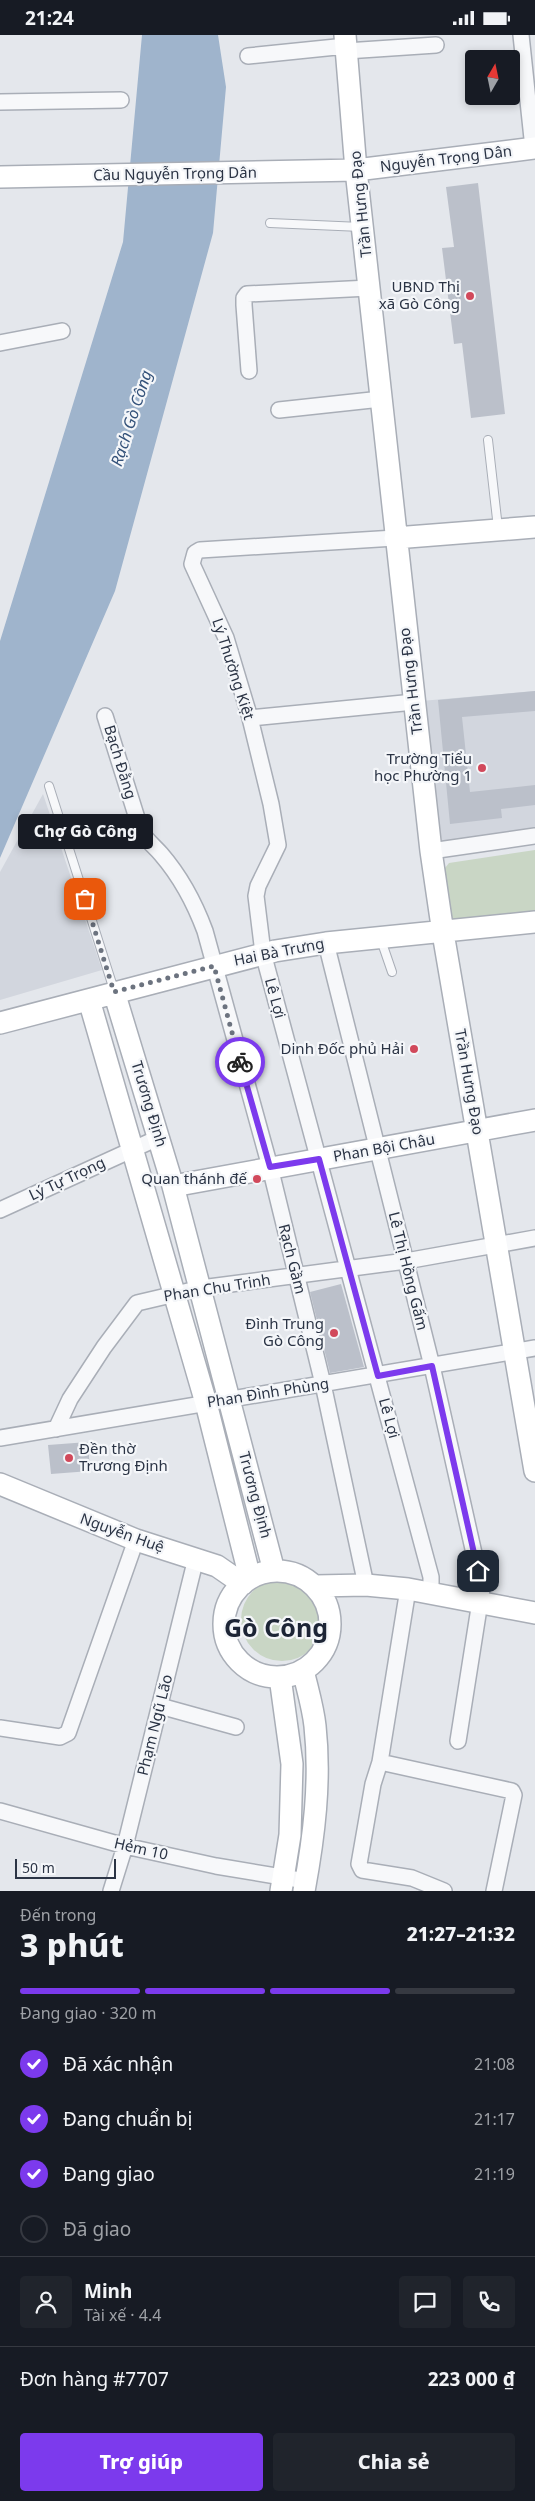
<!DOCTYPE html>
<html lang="vi">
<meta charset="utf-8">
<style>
:root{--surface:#171b24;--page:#20242c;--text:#f1f3f6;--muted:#9ea1a6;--line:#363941;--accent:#7c3aed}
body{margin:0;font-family:"Noto Sans",sans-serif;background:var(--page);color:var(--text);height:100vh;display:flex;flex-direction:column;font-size:19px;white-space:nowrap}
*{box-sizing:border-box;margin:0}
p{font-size:16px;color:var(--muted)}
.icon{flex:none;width:28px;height:28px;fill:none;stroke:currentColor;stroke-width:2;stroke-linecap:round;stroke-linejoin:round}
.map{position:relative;height:1856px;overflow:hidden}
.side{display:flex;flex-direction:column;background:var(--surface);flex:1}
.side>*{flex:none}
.needle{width:32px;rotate:9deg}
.tools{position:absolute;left:465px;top:15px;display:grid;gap:10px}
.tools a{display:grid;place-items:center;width:55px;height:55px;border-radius:5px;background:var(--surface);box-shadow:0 2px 8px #0003;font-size:25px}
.scale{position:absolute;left:15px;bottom:12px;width:101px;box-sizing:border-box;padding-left:5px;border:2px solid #2b3445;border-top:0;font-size:14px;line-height:18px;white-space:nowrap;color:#2b3445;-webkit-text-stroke:4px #f4f6f9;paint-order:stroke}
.pin{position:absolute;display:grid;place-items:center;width:42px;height:42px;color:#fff;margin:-21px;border-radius:10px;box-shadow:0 2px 8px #0006}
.courier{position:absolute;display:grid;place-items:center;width:50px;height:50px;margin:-25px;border:4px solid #7c3aed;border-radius:50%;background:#fff;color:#222;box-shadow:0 1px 6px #0007}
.bubble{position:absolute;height:35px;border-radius:5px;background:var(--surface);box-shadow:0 2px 8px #0003;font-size:16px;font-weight:800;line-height:35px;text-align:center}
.overview em{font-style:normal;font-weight:800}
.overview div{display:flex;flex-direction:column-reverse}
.overview{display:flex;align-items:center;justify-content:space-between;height:85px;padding:0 20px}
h1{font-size:32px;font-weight:800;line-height:38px}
.bar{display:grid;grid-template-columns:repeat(4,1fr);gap:8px 5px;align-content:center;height:60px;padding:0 20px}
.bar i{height:6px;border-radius:4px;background:var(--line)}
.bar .on{background:var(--accent)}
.bar p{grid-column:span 4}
.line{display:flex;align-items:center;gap:12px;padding:0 20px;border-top:1px solid var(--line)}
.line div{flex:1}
.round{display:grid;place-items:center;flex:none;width:52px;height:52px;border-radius:5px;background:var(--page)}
ol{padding:0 20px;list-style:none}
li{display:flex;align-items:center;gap:15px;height:55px}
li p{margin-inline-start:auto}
li .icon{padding:5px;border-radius:50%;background:var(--accent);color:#fff;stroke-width:4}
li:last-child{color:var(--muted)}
li i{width:28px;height:28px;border:2px solid var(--line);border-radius:50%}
.button{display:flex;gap:10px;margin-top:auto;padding:10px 20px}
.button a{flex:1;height:58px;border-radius:5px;background:var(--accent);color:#fff;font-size:20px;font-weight:800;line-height:58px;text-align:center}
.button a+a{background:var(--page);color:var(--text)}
.status{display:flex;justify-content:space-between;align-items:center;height:35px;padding:0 25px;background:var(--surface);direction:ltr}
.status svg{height:14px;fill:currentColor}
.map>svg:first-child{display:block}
</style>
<div class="status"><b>21:24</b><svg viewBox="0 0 49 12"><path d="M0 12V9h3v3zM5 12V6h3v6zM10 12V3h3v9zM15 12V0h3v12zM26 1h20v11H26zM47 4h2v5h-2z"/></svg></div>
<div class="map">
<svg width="535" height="1856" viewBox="0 0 535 1856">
<rect width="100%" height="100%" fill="#e4e7ec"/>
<!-- built -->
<path fill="#d2d6de" d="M535 656V800L439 815 421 666Z
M43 759 102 935 0 965V837Z"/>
<!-- green -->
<path fill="#c9d6c5" d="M535 815V887L446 888 441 838 449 828Z
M241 1585a41 41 0 1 1 82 0a41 41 0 1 1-82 0Z"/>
<!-- water -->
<path fill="#9fb4cc" d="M142 0H218L226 52 213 198 115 556 0 823V606L123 207Z"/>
<!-- building -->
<path fill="#bbc0ca" d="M478 148 505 379 471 383 462 308 454 309 442 213 454 212 446 152Z
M535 656V676L462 682 470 757 535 750V770L501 774 502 783 450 789 438 665Z
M341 1249 364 1332 330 1338 310 1257Z
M88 1407 90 1436 51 1439 48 1410Z"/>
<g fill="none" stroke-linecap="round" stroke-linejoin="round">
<!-- lane casing -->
<g stroke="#a9aeb7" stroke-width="10">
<path id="lane" d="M270 188 361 192
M488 405 498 493
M49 751 114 955
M381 905 392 937"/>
</g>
<!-- street casing -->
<g stroke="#a9aeb7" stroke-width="18">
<path id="street" d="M521 0 533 113
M346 16 436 10
M248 21 346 11
M0 67 121 65
M0 308 62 296
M249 336 244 270V263L247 259 369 253
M279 375 381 364
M395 503 200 515 195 518 192 529 226 603 250 683 271 769 278 810 258 851 256 861 263 918 431 1542V1558
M105 681 141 796C146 805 154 811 161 819 180 841 195 869 205 896L270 1132 323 1349 366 1550
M250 683 414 667
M431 816 535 801
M326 908 432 1331 482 1554 458 1706
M0 1175 160 1102
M56 1394 70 1364 104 1312 137 1268 201 1253 406 1226 535 1203
M0 1403 535 1313
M408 1554 380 1727 373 1749 359 1829 362 1835 412 1843 444 1856
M160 1671 236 1692
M0 1693 60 1702 68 1698 136 1505
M380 1727 512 1756 514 1760 494 1856
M0 1776 125 1811 216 1831 306 1846
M111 1856 125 1811 196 1523"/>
</g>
<!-- secondary casing -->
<g stroke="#a9aeb7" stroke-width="24">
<path id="secondary" d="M345 0 356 135 431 816 443 898 535 1436
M0 142 356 135 535 113
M395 503 535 492
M114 957 173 1151 274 1536
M89 965 206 1368 250 1543
M0 988 275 916 326 908 535 887
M173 1151 535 1085
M0 1449 136 1505 217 1531 243 1549
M224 1589a53 53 0 1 1 106 0a53 53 0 1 1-106 0Z
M315 1551 366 1550 408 1554 535 1578
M303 1635C307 1653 313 1672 315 1691 321 1746 314 1802 304 1856
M280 1642 292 1729 290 1800 281 1856"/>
</g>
<!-- lane -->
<use href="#lane" stroke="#f7f8fa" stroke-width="8"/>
<!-- street -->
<use href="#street" stroke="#f7f8fa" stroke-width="15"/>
<!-- secondary -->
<use href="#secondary" stroke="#fff" stroke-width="21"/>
</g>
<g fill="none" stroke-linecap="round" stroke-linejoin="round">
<!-- done -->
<path stroke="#6c737f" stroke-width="5" stroke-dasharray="0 9" d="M85 864 114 957 214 931 240 1027"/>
<!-- route -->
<path stroke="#7c3aed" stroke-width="6" d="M240 1027 270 1132 319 1124 378 1341 432 1331 478 1536"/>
</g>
<!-- markers -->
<g fill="#d1495b" stroke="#f4f6f9" stroke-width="2">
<circle cx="470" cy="261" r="5"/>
<circle cx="482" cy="733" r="5"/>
<circle cx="414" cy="1014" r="5"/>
<circle cx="257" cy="1144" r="5"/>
<circle cx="334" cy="1298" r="5"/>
<circle cx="69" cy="1423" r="5"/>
</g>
<g text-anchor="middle" stroke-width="4.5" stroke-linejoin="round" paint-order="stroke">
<!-- street labels -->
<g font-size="15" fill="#2b3445" stroke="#f4f6f9">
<text transform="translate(446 124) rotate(-7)" y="5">Nguyễn Trọng Dân</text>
<text transform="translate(175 139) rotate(-1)" y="5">Cầu Nguyễn Trọng Dân</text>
<text transform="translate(361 169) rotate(-96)" y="5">Trần Hưng Đạo</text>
<text transform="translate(233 634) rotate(72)" y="5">Lý Thường Kiệt</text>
<text transform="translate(411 646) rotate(-97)" y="5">Trần Hưng Đạo</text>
<text transform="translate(120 727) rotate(73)" y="5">Bạch Đằng</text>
<text transform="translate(279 917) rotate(-11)" y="5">Hai Bà Trưng</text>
<text transform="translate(275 963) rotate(75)" y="5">Lê Lợi</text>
<text transform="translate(469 1047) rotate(80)" y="5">Trần Hưng Đạo</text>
<text transform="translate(149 1069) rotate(73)" y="5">Trương Định</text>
<text transform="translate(384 1113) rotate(-10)" y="5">Phan Bội Châu</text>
<text transform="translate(67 1144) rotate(-25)" y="5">Lý Tự Trọng</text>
<text transform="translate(292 1224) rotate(76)" y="5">Rạch Gầm</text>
<text transform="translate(408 1236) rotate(76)" y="5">Lê Thị Hồng Gấm</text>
<text transform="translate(217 1253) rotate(-9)" y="5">Phan Chu Trinh</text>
<text transform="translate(268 1358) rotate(-9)" y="5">Phan Đình Phùng</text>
<text transform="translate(389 1383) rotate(75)" y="5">Lê Lợi</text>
<text transform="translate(255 1460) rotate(75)" y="5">Trương Định</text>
<text transform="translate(122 1498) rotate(20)" y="5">Nguyễn Huệ</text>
<text transform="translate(155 1690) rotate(-76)" y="5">Phạm Ngũ Lão</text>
<text transform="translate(141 1814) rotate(13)" y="5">Hẻm 10</text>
</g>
<!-- poi labels -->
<g font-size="15" fill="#2b3445" stroke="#f4f6f9" text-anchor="end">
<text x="460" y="257">UBND Thị<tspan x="460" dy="17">xã Gò Công</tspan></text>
<text x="472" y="729">Trường Tiểu<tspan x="472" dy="17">học Phường 1</tspan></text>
<text x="404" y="1019">Dinh Đốc phủ Hải</text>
<text x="247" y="1149">Quan thánh đế</text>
<text x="324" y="1294">Đình Trung<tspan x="324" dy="17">Gò Công</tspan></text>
<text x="79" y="1419" text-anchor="start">Đền thờ<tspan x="79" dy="17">Trương Định</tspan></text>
</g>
<!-- water labels -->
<g font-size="16" font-style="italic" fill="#34527a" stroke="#f4f6f9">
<text transform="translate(131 383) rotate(-72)" y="6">Rạch Gò Công</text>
</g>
<!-- town labels -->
<g font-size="25" font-weight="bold" fill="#1d2536" stroke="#f4f6f9">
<text x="276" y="1602">Gò Công</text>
</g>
</g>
</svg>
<div class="tools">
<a><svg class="needle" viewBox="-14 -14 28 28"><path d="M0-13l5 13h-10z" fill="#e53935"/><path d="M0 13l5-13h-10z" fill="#9ea1a6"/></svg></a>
</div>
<div class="scale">50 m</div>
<div class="pin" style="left:85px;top:864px;background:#ea580c"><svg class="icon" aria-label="bag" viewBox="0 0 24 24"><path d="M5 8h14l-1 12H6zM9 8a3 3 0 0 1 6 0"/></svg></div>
<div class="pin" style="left:478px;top:1536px;background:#1f2937"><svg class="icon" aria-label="home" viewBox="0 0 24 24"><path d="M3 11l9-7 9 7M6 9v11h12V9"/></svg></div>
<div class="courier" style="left:240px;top:1027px"><svg class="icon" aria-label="bike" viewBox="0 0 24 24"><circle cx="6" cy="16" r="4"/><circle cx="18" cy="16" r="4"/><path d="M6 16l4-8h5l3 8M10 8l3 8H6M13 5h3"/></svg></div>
<div class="bubble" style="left:18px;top:779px;width:135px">Chợ Gò Công</div>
</div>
<section class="side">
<div class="overview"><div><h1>3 phút</h1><p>Đến trong</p></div><em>21:27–21:32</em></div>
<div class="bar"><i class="on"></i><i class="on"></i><i class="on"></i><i></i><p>Đang giao · 320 m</p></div>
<ol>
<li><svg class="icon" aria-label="check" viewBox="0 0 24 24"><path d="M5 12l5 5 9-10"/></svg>Đã xác nhận<p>21:08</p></li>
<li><svg class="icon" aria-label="check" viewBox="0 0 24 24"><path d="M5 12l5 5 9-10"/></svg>Đang chuẩn bị<p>21:17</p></li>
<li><svg class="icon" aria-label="check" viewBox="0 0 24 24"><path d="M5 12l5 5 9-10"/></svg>Đang giao<p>21:19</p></li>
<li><i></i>Đã giao</li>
</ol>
<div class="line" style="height:90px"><a class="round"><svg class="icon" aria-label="person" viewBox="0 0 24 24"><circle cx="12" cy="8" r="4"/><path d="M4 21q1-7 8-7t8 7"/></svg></a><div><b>Minh</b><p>Tài xế · 4.4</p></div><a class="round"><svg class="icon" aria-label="chat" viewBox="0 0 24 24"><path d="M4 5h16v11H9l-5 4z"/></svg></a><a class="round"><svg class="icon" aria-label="phone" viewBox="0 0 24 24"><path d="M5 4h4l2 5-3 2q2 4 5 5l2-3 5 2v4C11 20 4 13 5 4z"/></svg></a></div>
<div class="line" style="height:65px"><div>Đơn hàng #7707</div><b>223 000 ₫</b></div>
<div class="button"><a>Trợ giúp</a><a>Chia sẻ</a></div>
</section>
